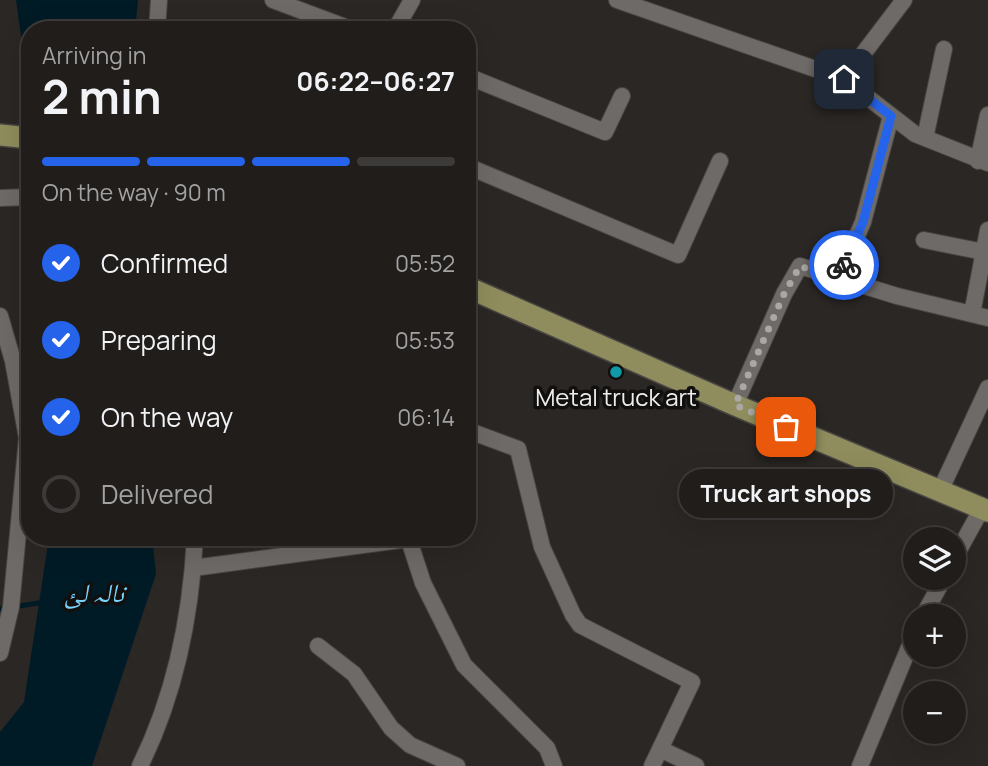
<!DOCTYPE html>
<meta charset="utf-8">
<style>
:root{--surface:#201d1b;--page:#282624;--text:#f1f3f6;--muted:#a2a2a3;--line:#3d3b3a;--accent:#2563eb}
body{margin:0;font-family:Manrope,"Noto Naskh Arabic",sans-serif;background:var(--page);color:var(--text);height:100vh;display:flex;flex-direction:column;font-size:26px;white-space:nowrap}
*{box-sizing:border-box;margin:0}
p{font-size:23px;color:var(--muted)}
.icon{flex:none;width:38px;height:38px;fill:none;stroke:currentColor;stroke-width:2;stroke-linecap:round;stroke-linejoin:round}
.map{position:relative;flex:1;overflow:hidden}
.side{position:absolute;left:21px;top:21px;width:455px;height:525px;display:flex;flex-direction:column;background:var(--surface);border-radius:28px;box-shadow:0 7px 28px #0002,0 0 0 2px var(--line)}
.side>*{flex:none}
.buttons{position:absolute;left:903px;top:527px;display:grid;gap:14px}
.buttons a{display:grid;place-items:center;width:63px;height:63px;border-radius:50%;background:var(--surface);box-shadow:0 7px 28px #0002,0 0 0 2px var(--line);font-size:35px}
.pin{position:absolute;display:grid;place-items:center;width:60px;height:60px;color:#fff;margin:-30px;border-radius:14px;box-shadow:0 4px 10px #0006}
.courier{position:absolute;display:grid;place-items:center;width:70px;height:70px;margin:-35px;border:5px solid #2563eb;border-radius:50%;background:#fff;color:#222;box-shadow:0 2px 9px #0007}
.bubble{position:absolute;height:49px;border-radius:24px;background:var(--surface);box-shadow:0 7px 28px #0002,0 0 0 2px var(--line);font-size:23px;font-weight:700;line-height:49px;text-align:center}
.overview em{font-style:normal;font-weight:700}
.overview div{display:flex;flex-direction:column-reverse}
.overview{display:flex;align-items:center;justify-content:space-between;height:119px;padding:0 21px}
h1{font-size:46px;font-weight:700;line-height:52px}
.bar{display:grid;grid-template-columns:repeat(4,1fr);gap:10px 7px;align-content:center;height:84px;padding:0 21px}
.bar i{height:9px;border-radius:5px;background:var(--line)}
.bar .selected{background:var(--accent)}
.bar p{grid-column:span 4}
ol{padding:0 21px;list-style:none}
li{display:flex;align-items:center;gap:21px;height:77px}
li p{margin-inline-start:auto}
li .icon{padding:7px;border-radius:50%;background:var(--accent);color:#fff;stroke-width:4}
li:last-child{color:var(--muted)}
li i{width:38px;height:38px;border:4px solid var(--line);border-radius:50%}
.map>svg:first-child{display:block}
</style>
<div class="map">
<svg width="988" height="766" viewBox="0 0 988 766">
<rect width="100%" height="100%" fill="#2a2724"/>
<!-- water -->
<path fill="#001b26" d="M16 0H138L135 30H30V101Z
M49 537H152L156 574 92 766H0V732L24 702Z"/>
<g fill="none" stroke-linecap="round" stroke-linejoin="round">
<!-- stream -->
<path stroke="#001b26" stroke-width="5" d="M0 609 45 602"/>
<!-- minor casing -->
<g stroke="#484542" stroke-width="18">
<path id="minor" d="M273 0 353 30
M617 0 844 79 915 134 988 163
M157 30 159 0
M395 30 412 0
M467 76 605 132 622 96
M844 79 904 0
M925 138 944 49
M978 161 988 115
M467 166 678 255 720 161
M0 198 30 197
M924 240 984 252
M838 279 863 222 891 116
M972 314 988 230
M0 316 13 361 27 438 11 607 0 653
M735 405 784 294 800 266 897 296 988 318
M467 430 518 449 542 547 573 615 580 625 692 682 652 766
M940 491 988 388
M408 537 423 583 464 665 547 748 554 766
M954 559 982 508
M193 568 408 539
M923 616 944 578
M318 646 354 674 391 728 410 745 457 766
M660 749 696 766
M140 766C175 695 191 616 195 537
M860 766 915 633"/>
</g>
<!-- major casing -->
<g stroke="#484542" stroke-width="24">
<path id="major" d="M0 135 30 138
M467 287 735 405 988 511"/>
</g>
<!-- minor -->
<use href="#minor" stroke="#6e6a67" stroke-width="16"/>
<!-- major -->
<use href="#major" stroke="#8f8d5d" stroke-width="21"/>
</g>
<g fill="none" stroke-linecap="round" stroke-linejoin="round">
<!-- done -->
<path stroke="#aaa8a5" stroke-width="7" stroke-dasharray="0 12.6" d="M786 427 735 405 784 294 800 266 838 279 844 265"/>
<!-- route -->
<path stroke="#2563eb" stroke-width="9" d="M844 79 891 116 863 222 844 265"/>
</g>
<!-- markers -->
<circle fill="#0f9aa8" stroke="#11100f" stroke-width="2.5" cx="616" cy="372" r="7"/>
<g text-anchor="middle" stroke-width="7" stroke-linejoin="round" paint-order="stroke">
<!-- poi labels -->
<g font-size="24" fill="#efedeb" stroke="#11100f">
<text x="616" y="406">Metal truck art</text>
</g>
<!-- water labels -->
<g font-size="26" font-style="italic" fill="#79d4fd" stroke="#11100f">
<text x="94" y="602">نالہ لئ</text>
</g>
</g>
</svg>
<div class="buttons">
<a><svg class="icon" aria-label="layers" viewBox="0 0 24 24"><path d="M12 4l9 5-9 5-9-5zM3 14l9 5 9-5"/></svg></a>
<a>+</a>
<a>−</a>
</div>
<div class="pin" style="left:786px;top:427px;background:#ea580c"><svg class="icon" aria-label="bag" viewBox="0 0 24 24"><path d="M5 8h14l-1 12H6zM9 8a3 3 0 0 1 6 0"/></svg></div>
<div class="pin" style="left:844px;top:79px;background:#1f2937"><svg class="icon" aria-label="home" viewBox="0 0 24 24"><path d="M3 11l9-7 9 7M6 9v11h12V9"/></svg></div>
<div class="courier" style="left:844px;top:265px"><svg class="icon" aria-label="bike" viewBox="0 0 24 24"><circle cx="6" cy="16" r="4"/><circle cx="18" cy="16" r="4"/><path d="M6 16l4-8h5l3 8M10 8l3 8H6M13 5h3"/></svg></div>
<div class="bubble" style="left:679px;top:469px;width:214px">Truck art shops</div>
<section class="side">
<div class="overview"><div><h1>2 min</h1><p>Arriving in</p></div><em>06:22–06:27</em></div>
<div class="bar"><i class="selected"></i><i class="selected"></i><i class="selected"></i><i></i><p>On the way · 90 m</p></div>
<ol>
<li><svg class="icon" aria-label="check" viewBox="0 0 24 24"><path d="M5 12l5 5 9-10"/></svg>Confirmed<p>05:52</p></li>
<li><svg class="icon" aria-label="check" viewBox="0 0 24 24"><path d="M5 12l5 5 9-10"/></svg>Preparing<p>05:53</p></li>
<li><svg class="icon" aria-label="check" viewBox="0 0 24 24"><path d="M5 12l5 5 9-10"/></svg>On the way<p>06:14</p></li>
<li><i></i>Delivered</li>
</ol>
</section>
</div>
